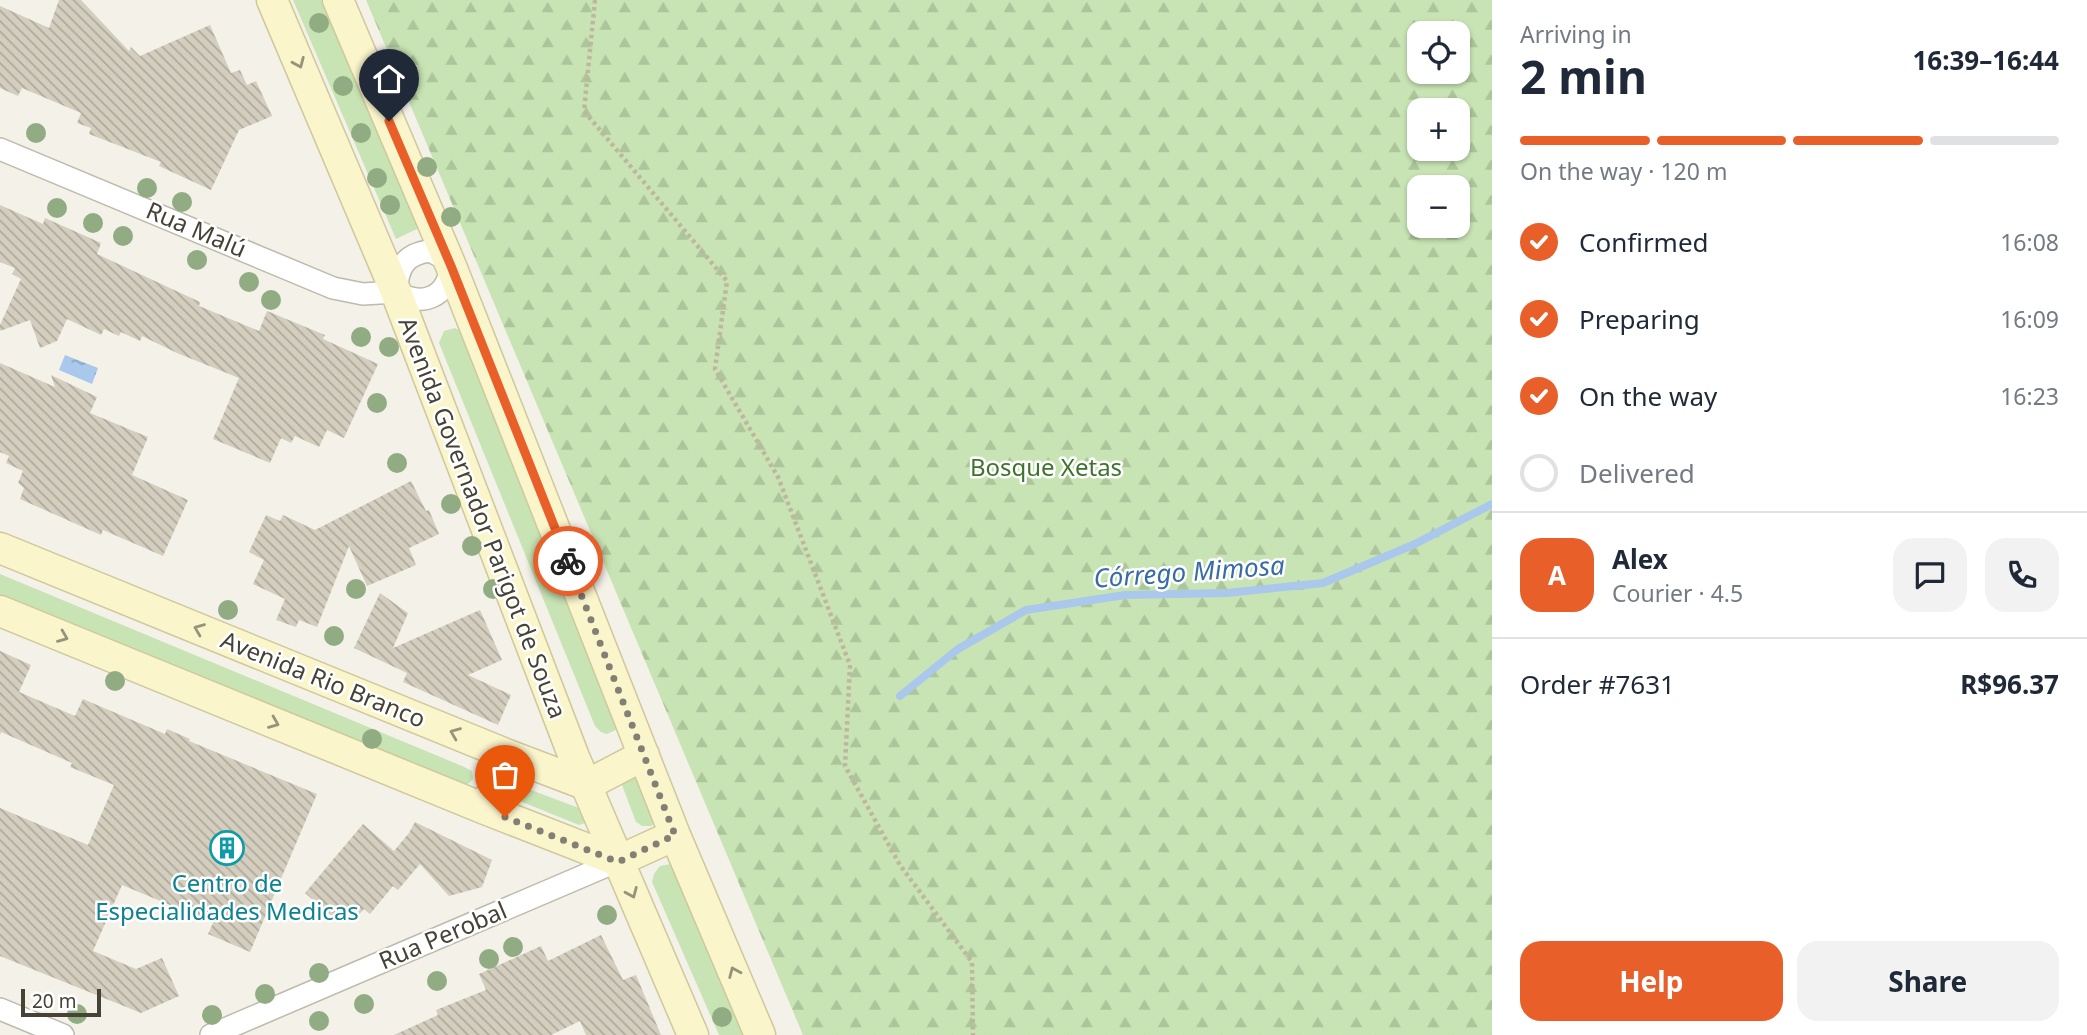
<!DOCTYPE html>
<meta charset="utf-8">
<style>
:root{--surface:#fff;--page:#f2f2f3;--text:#1f2937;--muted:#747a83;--line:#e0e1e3;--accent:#e95f29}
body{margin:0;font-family:"Noto Sans",sans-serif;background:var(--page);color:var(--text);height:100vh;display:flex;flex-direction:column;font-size:26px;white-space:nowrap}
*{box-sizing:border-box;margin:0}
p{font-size:23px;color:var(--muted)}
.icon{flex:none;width:38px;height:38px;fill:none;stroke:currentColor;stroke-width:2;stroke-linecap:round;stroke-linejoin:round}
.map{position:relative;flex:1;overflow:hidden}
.sheet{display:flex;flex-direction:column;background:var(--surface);width:595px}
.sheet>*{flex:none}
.tools{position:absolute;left:1407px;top:21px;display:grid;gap:14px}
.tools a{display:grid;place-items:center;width:63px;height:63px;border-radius:14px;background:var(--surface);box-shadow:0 2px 5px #0004;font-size:35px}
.scale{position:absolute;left:21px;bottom:18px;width:80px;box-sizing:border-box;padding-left:7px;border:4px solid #464237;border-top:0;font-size:19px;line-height:24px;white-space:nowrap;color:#464237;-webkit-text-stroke:5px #fff;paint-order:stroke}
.pin{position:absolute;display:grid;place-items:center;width:60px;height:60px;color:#fff;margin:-72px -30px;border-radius:50% 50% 50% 0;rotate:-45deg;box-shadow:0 0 7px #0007}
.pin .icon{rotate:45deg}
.courier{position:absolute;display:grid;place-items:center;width:70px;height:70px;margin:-35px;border:5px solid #e95f29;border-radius:50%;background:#fff;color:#222;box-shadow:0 2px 9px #0007}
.summary em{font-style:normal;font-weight:700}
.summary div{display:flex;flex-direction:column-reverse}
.summary{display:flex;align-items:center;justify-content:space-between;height:119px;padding:0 28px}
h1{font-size:46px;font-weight:700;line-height:52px}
.bar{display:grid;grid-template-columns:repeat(4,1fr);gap:10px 7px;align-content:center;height:84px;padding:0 28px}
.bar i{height:9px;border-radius:5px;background:var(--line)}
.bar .on{background:var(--accent)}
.bar p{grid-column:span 4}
.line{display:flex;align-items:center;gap:18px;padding:0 28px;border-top:2px solid var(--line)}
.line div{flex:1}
.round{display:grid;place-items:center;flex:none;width:74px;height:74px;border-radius:21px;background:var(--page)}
ol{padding:0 28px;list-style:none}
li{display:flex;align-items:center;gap:21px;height:77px}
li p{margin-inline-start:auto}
li .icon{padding:7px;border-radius:50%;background:var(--accent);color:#fff;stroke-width:4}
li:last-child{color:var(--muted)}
li i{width:38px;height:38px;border:4px solid var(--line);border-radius:50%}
.button{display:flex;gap:14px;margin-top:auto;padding:14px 28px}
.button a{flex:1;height:80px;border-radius:21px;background:var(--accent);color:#fff;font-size:28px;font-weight:700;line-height:80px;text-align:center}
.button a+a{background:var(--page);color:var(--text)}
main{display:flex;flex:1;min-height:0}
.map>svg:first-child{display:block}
</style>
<main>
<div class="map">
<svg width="1492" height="1035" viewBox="0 0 1492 1035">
<defs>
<pattern id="forest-firs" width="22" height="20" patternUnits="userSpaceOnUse" patternTransform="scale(1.75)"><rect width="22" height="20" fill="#c8e4b4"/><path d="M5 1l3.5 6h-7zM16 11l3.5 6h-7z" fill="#adc59b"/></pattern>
<pattern id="water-ripples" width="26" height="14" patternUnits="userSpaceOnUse" patternTransform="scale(1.75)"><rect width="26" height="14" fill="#a9c8eb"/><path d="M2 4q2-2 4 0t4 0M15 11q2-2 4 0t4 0" fill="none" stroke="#8ba4bf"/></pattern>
<pattern id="building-back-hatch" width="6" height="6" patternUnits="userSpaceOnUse" patternTransform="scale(1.75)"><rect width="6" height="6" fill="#d4cebf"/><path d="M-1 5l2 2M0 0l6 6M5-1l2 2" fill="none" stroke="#aea99c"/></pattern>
</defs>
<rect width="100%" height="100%" fill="#f3f1e8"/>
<!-- forest -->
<path fill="url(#forest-firs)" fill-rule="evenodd" d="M366 0H1492V1035H803ZM1419 33H1458V72H1419ZM1419 110H1458V149H1419ZM1419 187H1458V226H1419Z"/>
<!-- park -->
<path fill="#c8e4b4" d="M293 0H325L421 227 396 239Z
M455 328 462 332 618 729 607 734 601 732 595 726 439 343 444 331Z
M0 574 462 766 472 771 473 779 468 784 461 785 0 597Z
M638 773 660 820 651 826H642L636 822 622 785 624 778Z
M510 782 584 810 587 819 585 823 579 825 505 795Z
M671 864 754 1035H719L652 882 654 874 660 866Z"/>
<!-- water -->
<path fill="url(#water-ripples)" d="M65 355 98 368 92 384 59 370Z"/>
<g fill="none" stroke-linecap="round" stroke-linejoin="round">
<!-- stream -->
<path stroke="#a9c8eb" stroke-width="8" d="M900 696 958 649 1026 610 1125 595 1227 593 1323 583 1415 544 1492 504"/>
</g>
<!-- building -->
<path fill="url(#building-back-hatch)" d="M59 0H81L129 51 131 47 140 56 210 25 231 73 240 70 247 85 256 81 272 116 239 130 211 190 159 166 161 162 89 134 91 128 77 123 81 113 22 88 18 96 0 88V6L49 28Z
M0 205 43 224 45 218 101 243 97 254 200 302 199 306 259 331 267 311 325 335 323 339 378 364 344 438 327 430 319 447 295 436 291 443 281 438 270 463 213 439 239 378 177 353 142 336 140 341 121 332 119 336 104 329 101 335 67 319 57 341 40 348 30 320 0 331V325L21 279 12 274 15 268 0 262Z
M0 363 55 387 51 375 97 397 90 413 148 437 132 475 188 500 163 556 103 530 101 535 20 499 24 488 18 483 23 471 6 463 9 456 0 452Z
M411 481 426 511 429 510 439 534 409 548 416 565 367 586 349 546 317 627 299 620 296 627 276 620 285 599 253 584 264 560 249 552 266 515 280 521 283 515 315 530Z
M380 593 408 613 393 648 480 610 502 660 468 675 511 695 498 725 403 682 407 673 354 648Z
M0 651 31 665 19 692 75 716 83 699 165 734 167 729 190 739 189 741 317 794 250 952 208 934 213 923 122 885 93 951 136 969 162 958 179 996 141 1013 0 956V808L88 845 114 785 70 767 72 763 1 732 0 735Z
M415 822 492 860 482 887 449 896 420 864 398 890 393 886 370 914 364 909 355 919 348 913 340 923 305 893 363 824 394 851 409 833Z
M601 935 623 980 636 975 661 1035H586L580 1021 551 1035H394L438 1015 436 1010 486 990 479 974 541 946 548 961Z"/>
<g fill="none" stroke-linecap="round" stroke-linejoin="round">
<!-- street casing -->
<g stroke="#bebaac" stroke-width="24">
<path id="street" d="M0 149 333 288 363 294 396 292
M430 251 442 257 451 266C447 298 423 307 396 292 398 268 404 254 430 251Z
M0 1009 63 1035
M211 1035 618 861"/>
</g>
<!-- secondary casing -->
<g stroke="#cfc89b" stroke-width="33">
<path id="secondary" d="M272 0 396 292 574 757 693 1035
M338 0 451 266 675 835 760 1035
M0 548 508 755 587 785 644 755
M0 611 485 809 618 861 675 835
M485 809 508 755"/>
</g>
<!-- path -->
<path stroke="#beb79e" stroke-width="4.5" stroke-dasharray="3.5 3.5" stroke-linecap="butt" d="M595 0 584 111 727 281 715 369 778 477 850 665 845 766 900 865 972 962 973 1035"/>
<!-- street -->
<use href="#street" stroke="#fff" stroke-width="21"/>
<!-- secondary -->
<use href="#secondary" stroke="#faf5cb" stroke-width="30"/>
</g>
<!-- trees -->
<g fill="#91ac82">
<circle cx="319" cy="23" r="10"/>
<circle cx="383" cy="62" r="10"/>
<circle cx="343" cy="86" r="10"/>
<circle cx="36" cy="133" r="10"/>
<circle cx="361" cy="133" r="10"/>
<circle cx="427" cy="167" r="10"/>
<circle cx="377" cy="178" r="10"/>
<circle cx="147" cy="188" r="10"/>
<circle cx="182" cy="202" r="10"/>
<circle cx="390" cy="205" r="10"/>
<circle cx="57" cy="208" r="10"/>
<circle cx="451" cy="217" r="10"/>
<circle cx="93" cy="223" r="10"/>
<circle cx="123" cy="236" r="10"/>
<circle cx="197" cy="260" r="10"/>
<circle cx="249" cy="282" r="10"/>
<circle cx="271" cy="300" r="10"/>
<circle cx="361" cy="337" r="10"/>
<circle cx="389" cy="347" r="10"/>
<circle cx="377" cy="403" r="10"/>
<circle cx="397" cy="463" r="10"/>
<circle cx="451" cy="504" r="10"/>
<circle cx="472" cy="546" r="10"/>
<circle cx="356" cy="589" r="10"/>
<circle cx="493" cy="589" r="10"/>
<circle cx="228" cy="610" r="10"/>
<circle cx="334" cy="636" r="10"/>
<circle cx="115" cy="681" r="10"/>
<circle cx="372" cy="739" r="10"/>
<circle cx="607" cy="915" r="10"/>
<circle cx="513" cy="947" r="10"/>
<circle cx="489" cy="959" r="10"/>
<circle cx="319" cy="973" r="10"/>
<circle cx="437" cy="981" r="10"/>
<circle cx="265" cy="994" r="10"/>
<circle cx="364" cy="1004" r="10"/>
<circle cx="77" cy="1014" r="10"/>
<circle cx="212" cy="1015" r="10"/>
<circle cx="722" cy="1017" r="10"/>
<circle cx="319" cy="1021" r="10"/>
</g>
<!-- one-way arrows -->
<defs><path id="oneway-chevron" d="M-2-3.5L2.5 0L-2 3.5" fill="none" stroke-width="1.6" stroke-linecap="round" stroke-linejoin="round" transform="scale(1.75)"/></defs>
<g stroke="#97937a">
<use href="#oneway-chevron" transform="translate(299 63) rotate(67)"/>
<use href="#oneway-chevron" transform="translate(199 629) rotate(-158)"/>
<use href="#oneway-chevron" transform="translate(63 637) rotate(22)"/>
<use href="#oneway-chevron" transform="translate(274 723) rotate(22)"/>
<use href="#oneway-chevron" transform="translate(455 733) rotate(-158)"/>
<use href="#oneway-chevron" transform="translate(632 893) rotate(67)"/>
<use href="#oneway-chevron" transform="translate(734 972) rotate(-113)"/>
</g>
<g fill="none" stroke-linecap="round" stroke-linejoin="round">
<!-- done -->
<path stroke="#837f75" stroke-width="7" stroke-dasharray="0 12.6" d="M505 817 618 862 675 835 568 561"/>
<!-- route -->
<path stroke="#e95f29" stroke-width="9" d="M389 121 451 266 568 561"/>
</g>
<!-- icons -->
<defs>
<g id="building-ring" transform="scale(1.75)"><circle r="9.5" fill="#fff" stroke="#0f9aa8" stroke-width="1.5"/><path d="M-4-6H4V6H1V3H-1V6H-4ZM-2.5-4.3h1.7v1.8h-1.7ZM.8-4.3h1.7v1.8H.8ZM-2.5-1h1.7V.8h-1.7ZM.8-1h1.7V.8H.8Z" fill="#0f9aa8"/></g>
</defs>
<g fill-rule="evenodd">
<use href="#building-ring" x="227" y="848"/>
</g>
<g text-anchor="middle" stroke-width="5" stroke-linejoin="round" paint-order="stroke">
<!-- street labels -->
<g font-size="24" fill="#464237" stroke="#fff">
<text transform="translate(196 230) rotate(23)" y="8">Rua Malú</text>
<text transform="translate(482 518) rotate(69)" y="8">Avenida Governador Parigot de Souza</text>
<text transform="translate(323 680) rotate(22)" y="8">Avenida Rio Branco</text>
<text transform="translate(443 936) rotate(-23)" y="8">Rua Perobal</text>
</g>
<!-- park labels -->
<g font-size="24" fill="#40732f" stroke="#fff">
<text x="1046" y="476">Bosque Xetas</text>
</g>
<!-- culture labels -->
<g font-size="24" fill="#0d838f" stroke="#fff">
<text x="227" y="892">Centro de<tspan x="227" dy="28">Especialidades Medicas</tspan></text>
</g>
<!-- water labels -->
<g font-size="26" font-style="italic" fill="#396ba9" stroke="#fff">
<text transform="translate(1189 572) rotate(-4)" y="9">Córrego Mimosa</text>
</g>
</g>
</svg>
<div class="tools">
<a><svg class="icon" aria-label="locate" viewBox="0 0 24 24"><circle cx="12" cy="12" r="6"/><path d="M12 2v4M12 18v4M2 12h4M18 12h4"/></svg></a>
<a>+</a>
<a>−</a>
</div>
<div class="scale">20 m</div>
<div class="pin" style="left:505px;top:817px;background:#ea580c"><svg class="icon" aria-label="bag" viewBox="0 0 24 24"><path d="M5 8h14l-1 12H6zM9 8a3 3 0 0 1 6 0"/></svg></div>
<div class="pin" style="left:389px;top:121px;background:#1f2937"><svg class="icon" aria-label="home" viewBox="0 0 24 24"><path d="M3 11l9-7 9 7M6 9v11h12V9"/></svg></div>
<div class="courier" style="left:568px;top:561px"><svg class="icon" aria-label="bike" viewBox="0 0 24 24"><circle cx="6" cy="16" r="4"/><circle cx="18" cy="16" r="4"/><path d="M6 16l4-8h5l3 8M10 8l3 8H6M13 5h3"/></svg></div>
</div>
<section class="sheet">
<div class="summary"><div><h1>2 min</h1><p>Arriving in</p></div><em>16:39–16:44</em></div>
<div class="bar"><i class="on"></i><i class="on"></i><i class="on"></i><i></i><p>On the way · 120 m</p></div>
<ol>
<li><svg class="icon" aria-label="check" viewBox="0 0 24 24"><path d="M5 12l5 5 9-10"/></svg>Confirmed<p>16:08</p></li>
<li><svg class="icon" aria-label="check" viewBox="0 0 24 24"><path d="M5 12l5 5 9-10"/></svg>Preparing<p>16:09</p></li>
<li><svg class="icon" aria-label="check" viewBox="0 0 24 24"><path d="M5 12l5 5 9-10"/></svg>On the way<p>16:23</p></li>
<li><i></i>Delivered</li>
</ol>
<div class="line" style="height:126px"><b class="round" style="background:var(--accent);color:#fff">A</b><div><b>Alex</b><p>Courier · 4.5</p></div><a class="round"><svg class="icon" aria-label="chat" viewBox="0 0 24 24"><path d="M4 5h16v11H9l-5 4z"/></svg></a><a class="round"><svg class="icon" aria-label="phone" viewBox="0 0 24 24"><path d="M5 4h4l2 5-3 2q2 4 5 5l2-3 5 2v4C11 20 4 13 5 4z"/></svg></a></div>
<div class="line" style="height:91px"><div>Order #7631</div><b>R$96.37</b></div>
<div class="button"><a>Help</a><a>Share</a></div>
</section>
</main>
